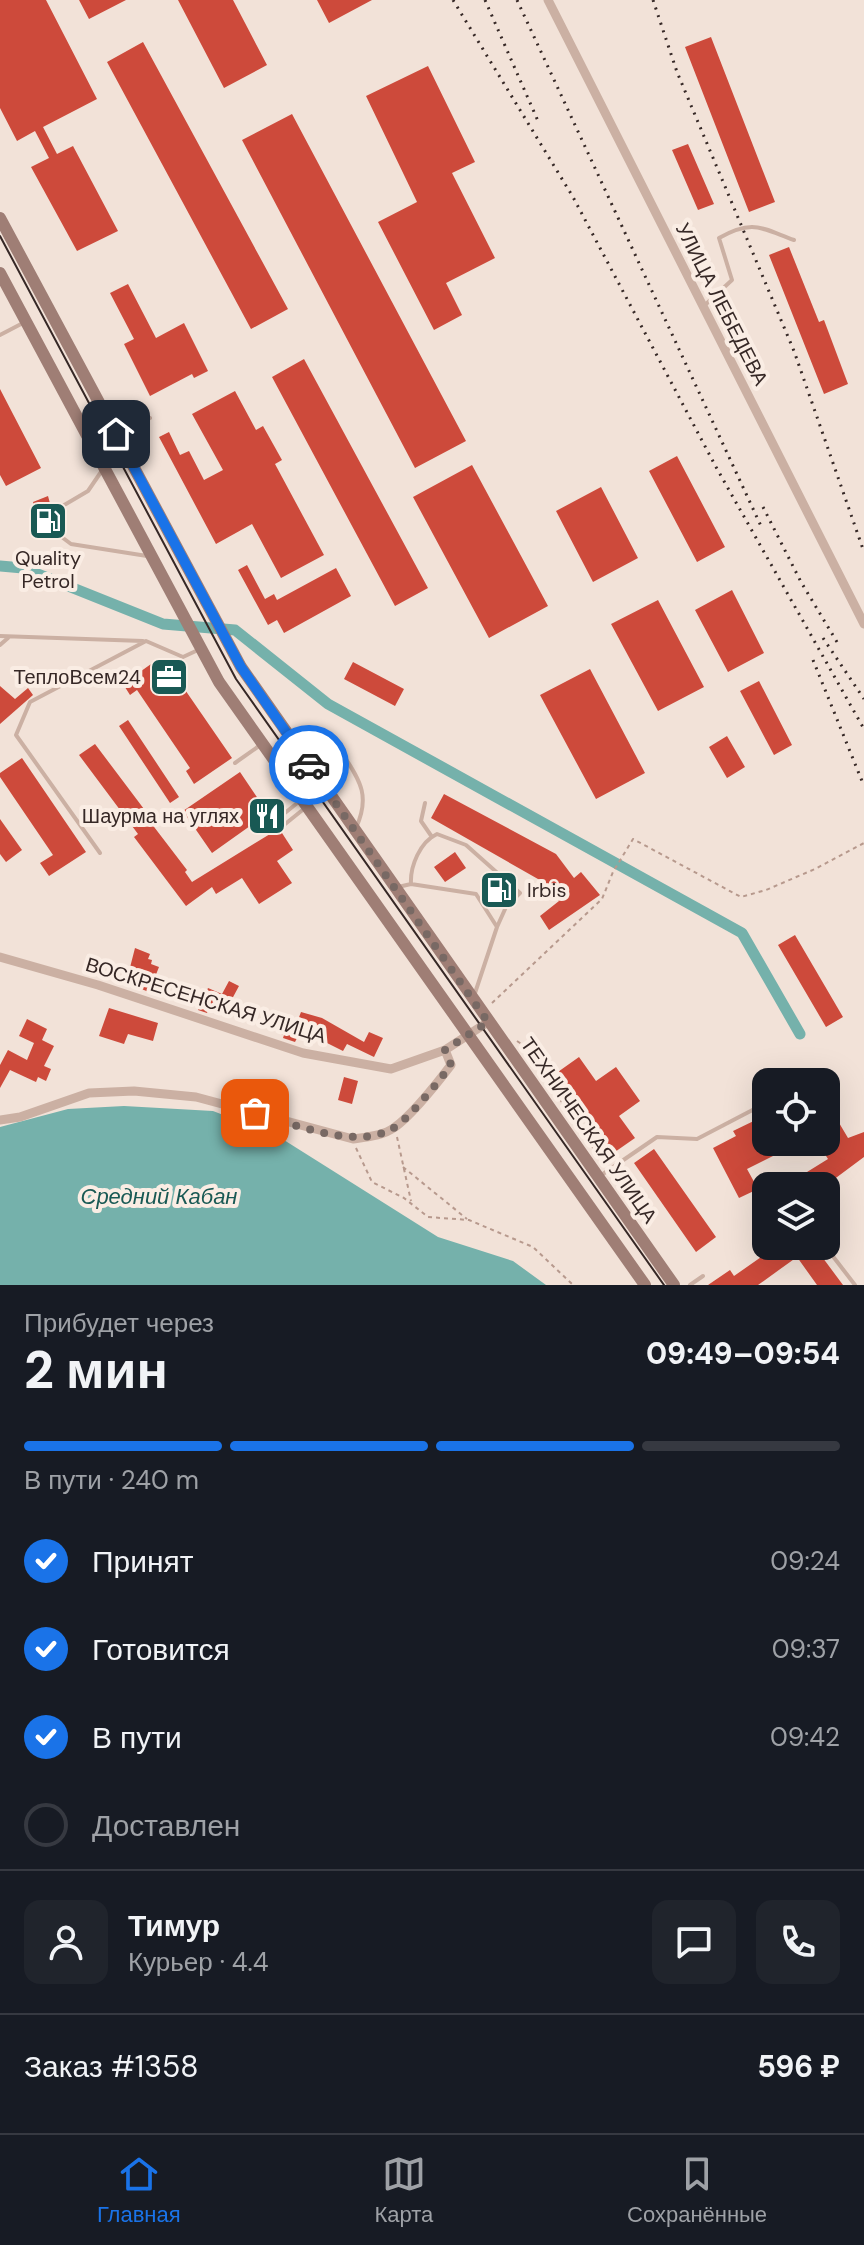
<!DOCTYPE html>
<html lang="ru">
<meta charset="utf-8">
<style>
:root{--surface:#171b24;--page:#20242c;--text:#f1f3f6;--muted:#9ea1a6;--line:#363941;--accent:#1a73e8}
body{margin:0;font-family:"DM Sans",sans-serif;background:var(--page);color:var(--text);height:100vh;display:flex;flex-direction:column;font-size:30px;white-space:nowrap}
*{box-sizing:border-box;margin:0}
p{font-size:26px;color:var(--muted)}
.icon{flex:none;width:44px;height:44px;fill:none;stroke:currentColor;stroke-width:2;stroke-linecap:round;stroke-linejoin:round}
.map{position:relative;height:1285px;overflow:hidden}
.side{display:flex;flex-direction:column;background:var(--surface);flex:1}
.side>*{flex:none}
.controls{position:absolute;left:752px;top:1068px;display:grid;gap:16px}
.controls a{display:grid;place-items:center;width:88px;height:88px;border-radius:16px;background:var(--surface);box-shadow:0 8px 32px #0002;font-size:40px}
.pin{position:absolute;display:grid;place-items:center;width:68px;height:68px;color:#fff;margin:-34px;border-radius:16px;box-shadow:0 4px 12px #0006}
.courier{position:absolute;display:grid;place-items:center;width:80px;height:80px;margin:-40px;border:6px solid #1a73e8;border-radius:50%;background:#fff;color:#222;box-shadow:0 2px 10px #0007}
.headline em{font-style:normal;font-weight:800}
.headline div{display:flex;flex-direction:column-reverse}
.headline{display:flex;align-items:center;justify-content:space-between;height:136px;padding:0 24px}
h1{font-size:52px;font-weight:800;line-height:60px}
.bar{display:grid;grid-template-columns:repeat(4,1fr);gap:12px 8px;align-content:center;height:96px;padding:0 24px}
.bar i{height:10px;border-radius:6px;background:var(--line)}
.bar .selected{background:var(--accent)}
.bar p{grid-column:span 4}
.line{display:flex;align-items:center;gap:20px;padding:0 24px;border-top:2px solid var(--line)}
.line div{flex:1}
.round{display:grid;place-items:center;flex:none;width:84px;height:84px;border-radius:16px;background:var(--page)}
ol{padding:0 24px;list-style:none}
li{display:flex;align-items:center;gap:24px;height:88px}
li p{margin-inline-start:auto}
li .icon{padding:8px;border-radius:50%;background:var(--accent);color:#fff;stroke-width:4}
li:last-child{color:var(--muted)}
li i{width:44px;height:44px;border:4px solid var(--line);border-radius:50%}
.tabs{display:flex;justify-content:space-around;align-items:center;height:112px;border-top:2px solid var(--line);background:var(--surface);font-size:22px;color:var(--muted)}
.tabs a{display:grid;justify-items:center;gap:4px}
.tabs .selected{color:var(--accent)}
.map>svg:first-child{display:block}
</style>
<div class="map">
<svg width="864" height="1285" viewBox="0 0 864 1285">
<rect width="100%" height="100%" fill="#f2e2d8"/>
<!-- water -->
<path fill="#75b1ab" d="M124 1106 213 1111 276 1135 438 1237 513 1261 546 1285H0V1127L68 1109Z"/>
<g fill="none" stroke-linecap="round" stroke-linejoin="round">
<!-- canal -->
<path stroke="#75b1ab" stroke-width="11" d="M0 566 23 568 163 624 235 630 328 704 742 933 800 1034"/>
</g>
<!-- building -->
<path fill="#cd4a3b" d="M0 0H46L97 99 43 127 57 154 73 146 118 231 77 251 31 167 49 158 35 131 17 141 0 108Z
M79 0H126L89 19Z
M178 0H233L267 65 224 88Z
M317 0H372L329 23Z
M711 37 775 202 749 212 685 47Z
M143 42 288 309 251 329 107 62Z
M428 66 475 162 452 173 495 258 446 283 462 315 434 330 378 222 417 202 366 96Z
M292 114 466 441 415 468 242 140Z
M688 144 714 204 698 210 672 150Z
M789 247 819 322 824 320 848 384 824 394 769 255Z
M128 284 156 338 184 323 208 371 194 378 192 374 150 396 124 344 134 339 110 293Z
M304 359 428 588 395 606 272 377Z
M0 389 41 468 6 486 0 475Z
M235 391 256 430 263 426 282 460 275 464 324 555 281 578 252 524 216 544 159 437 169 432 180 455 189 451 204 480 223 470 192 414Z
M677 456 725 547 697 562 649 471Z
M472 465 548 606 489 638 413 497Z
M601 487 638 558 593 582 556 511Z
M48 496 51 507 44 514 49 530 35 536 31 524 39 520 33 502Z
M247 565 265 599 274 594 277 600 336 568 351 596 284 633 277 620 268 625 238 570Z
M732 590 764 653 728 672 695 610Z
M658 600 704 687 658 711 611 624Z
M158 659 166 671 170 668 232 758 194 784 186 771 190 768 137 690 130 695 123 684Z
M353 662 404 689 395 706 344 679Z
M590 669 645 773 596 799 540 695Z
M759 681 792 745 774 755 740 691Z
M0 686 15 699 28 688 33 695 0 724Z
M128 720 179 797 170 803 119 726Z
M727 736 745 767 727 778 709 747Z
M95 744 150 817 148 819 187 870 185 872 192 882 270 834 260 819 212 853 183 811 240 772 271 818 270 823 275 826V831L282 833 293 850 277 861 292 883 259 904 242 878 216 894 212 887 186 906 134 837 138 834 79 755Z
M22 758 86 852 49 876 40 863 53 855 0 777V773Z
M444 794 556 854 574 878 581 872 600 895 549 930 540 916 559 901 545 883 431 818Z
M0 819 22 850 6 862 0 854Z
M455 852 466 868 445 882 434 867Z
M795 935 843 1017 826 1027 778 945Z
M135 948 150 954 148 959 152 960 151 964 159 967 149 992 126 983Z
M229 981 239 986 225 1012 210 1004 207 1013 198 1010 208 988 222 994Z
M109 1008 158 1023 153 1041 128 1034 124 1044 99 1036Z
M301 1012 322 1018 364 1042 369 1032 383 1038 374 1057 347 1044 343 1051 307 1033 304 1040 297 1038 295 1042 283 1038 284 1035 281 1034 286 1021 296 1025Z
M27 1019 47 1029 42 1040 54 1046 44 1066 51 1069 46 1081 38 1077 36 1082 10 1070 0 1088V1065L8 1050 27 1060 34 1043 19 1036Z
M579 1057 596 1081 616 1067 640 1101 619 1116 635 1138 612 1154 555 1074Z
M344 1077 358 1081 352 1104 338 1100Z
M766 1115V1142H771L777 1154 747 1169 758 1189 739 1198 713 1148 736 1136 733 1131Z
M835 1116 848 1138 864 1132V1157L825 1186H815L807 1172 828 1159 817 1142H826V1122Z
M654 1149 716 1237 696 1252 634 1163Z
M777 1246H814L843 1285H817L797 1257 758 1285H708L730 1270 734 1276Z"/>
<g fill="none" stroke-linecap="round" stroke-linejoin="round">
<!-- path -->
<path stroke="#b7998d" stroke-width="2" stroke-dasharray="4 4" stroke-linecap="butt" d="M492 1003 602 899 613 872 633 839 741 897 766 890 815 869 864 843
M517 1041 523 1045 598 1155
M397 1137 411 1201
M356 1148 372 1182 404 1198 428 1217 469 1220 533 1247 573 1285
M403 1167 467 1219"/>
<!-- lane -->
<path stroke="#cbb0a3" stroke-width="4" d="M705 305 732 280 719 238C753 219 761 228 794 240
M0 335 23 323
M120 433 150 418
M103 469 88 491 49 514 55 532 71 544 147 556
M0 636 143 641
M0 645 8 638
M300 747 344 756C361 782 370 797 356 828
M235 763 259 746
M425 803 421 821 432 837
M275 821 301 800
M279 829 305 808
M100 853 16 735 30 702 146 641 183 657 198 650
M411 884C410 866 420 842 437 834L466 845 520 893 506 907 497 927
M398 887 411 884 476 894 497 927 474 996
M600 1176 657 1137 697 1139 766 1103
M825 1246 855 1285
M690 1285 703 1276"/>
<!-- street -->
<path stroke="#cbb0a3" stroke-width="9" d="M548 0 864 624
M0 957 98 985 303 1053 391 1069 445 1050 488 1022
M0 1120 20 1117 89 1093 134 1091 196 1097 353 1139C367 1137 383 1136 395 1127 412 1115 438 1082 451 1065L445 1050"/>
<!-- secondary -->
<path stroke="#9f7e75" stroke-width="12" d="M0 218 241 667 674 1285
M0 273 219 682 645 1285"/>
<!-- tram -->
<path stroke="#362826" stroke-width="2" d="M0 236 236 679 664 1285"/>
<!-- rail -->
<path stroke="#362826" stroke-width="3" stroke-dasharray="2 6" stroke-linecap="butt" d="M453 0 573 197 716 467 864 729
M485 0 538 121
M517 0 761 526
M653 0 677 72 794 351 864 552
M763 507 801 582 840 647
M823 638 864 699
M813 660 864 786"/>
</g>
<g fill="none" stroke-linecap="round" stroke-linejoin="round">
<!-- done -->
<path stroke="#786964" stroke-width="8" stroke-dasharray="0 14.4" d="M255 1113C295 1124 354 1150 392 1129 408 1120 439 1081 451 1065L445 1050 488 1022 309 765"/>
<!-- route -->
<path stroke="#1a73e8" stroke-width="10" d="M116 434 241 667 309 765"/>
</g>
<!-- icons -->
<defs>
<g id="fuel-square" transform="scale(2)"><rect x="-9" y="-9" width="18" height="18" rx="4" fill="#195954" stroke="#faede4"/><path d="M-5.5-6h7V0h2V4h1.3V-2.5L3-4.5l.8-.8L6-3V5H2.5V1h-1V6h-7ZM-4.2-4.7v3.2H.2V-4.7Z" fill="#fff"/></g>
<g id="office-square" transform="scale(2)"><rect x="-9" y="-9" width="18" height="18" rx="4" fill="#195954" stroke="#faede4"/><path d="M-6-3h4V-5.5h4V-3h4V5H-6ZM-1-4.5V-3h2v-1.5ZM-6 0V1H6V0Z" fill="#fff"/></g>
<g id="restaurant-square" transform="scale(2)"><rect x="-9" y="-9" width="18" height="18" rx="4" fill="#195954" stroke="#faede4"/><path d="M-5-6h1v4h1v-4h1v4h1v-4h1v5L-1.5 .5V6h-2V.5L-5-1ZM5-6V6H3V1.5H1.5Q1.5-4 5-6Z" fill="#fff"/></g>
</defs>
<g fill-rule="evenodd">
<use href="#fuel-square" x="48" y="521"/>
<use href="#office-square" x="169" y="677"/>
<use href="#restaurant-square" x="267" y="816"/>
<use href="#fuel-square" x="499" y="890"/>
</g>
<g text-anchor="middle" stroke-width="8" stroke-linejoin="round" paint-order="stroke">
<!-- street labels -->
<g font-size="20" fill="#362826" stroke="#faede4">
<text transform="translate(722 304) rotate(63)" y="7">УЛИЦА ЛЕБЕДЕВА</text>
<text transform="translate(206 1000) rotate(17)" y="7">ВОСКРЕСЕНСКАЯ УЛИЦА</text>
<text transform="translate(589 1130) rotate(55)" y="7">ТЕХНИЧЕСКАЯ УЛИЦА</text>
</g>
<!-- poi labels -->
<g font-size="20" fill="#362826" stroke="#faede4" text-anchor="end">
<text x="48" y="565" text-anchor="middle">Quality<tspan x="48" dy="23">Petrol</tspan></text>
<text x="141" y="684">ТеплоВсем24</text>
<text x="239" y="823">Шаурма на углях</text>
<text x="527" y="897" text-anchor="start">Irbis</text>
</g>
<!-- water labels -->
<g font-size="22" font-style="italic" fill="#195954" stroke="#faede4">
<text x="159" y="1204">Средний Кабан</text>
</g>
</g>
</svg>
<div class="controls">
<a><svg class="icon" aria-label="locate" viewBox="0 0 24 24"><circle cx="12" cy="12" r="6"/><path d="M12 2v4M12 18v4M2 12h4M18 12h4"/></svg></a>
<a><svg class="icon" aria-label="layers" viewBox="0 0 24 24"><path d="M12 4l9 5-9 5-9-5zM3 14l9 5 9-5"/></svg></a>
</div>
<div class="pin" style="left:255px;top:1113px;background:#ea580c"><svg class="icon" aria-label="bag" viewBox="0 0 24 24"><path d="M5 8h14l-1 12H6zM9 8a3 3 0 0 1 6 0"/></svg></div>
<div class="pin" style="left:116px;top:434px;background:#1f2937"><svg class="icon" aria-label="home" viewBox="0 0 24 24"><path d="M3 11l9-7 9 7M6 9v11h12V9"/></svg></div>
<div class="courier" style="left:309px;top:765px"><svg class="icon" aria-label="car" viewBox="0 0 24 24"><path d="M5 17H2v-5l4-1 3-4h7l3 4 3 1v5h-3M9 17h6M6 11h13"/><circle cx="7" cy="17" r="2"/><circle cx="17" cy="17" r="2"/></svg></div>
</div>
<section class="side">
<div class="headline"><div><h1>2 мин</h1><p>Прибудет через</p></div><em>09:49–09:54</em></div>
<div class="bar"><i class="selected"></i><i class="selected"></i><i class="selected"></i><i></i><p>В пути · 240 m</p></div>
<ol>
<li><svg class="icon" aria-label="check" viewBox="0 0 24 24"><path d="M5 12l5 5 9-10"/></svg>Принят<p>09:24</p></li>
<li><svg class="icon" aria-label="check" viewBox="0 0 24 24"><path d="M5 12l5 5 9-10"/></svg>Готовится<p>09:37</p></li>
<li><svg class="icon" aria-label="check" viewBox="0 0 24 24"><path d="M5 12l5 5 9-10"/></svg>В пути<p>09:42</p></li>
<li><i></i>Доставлен</li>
</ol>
<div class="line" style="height:144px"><a class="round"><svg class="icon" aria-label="person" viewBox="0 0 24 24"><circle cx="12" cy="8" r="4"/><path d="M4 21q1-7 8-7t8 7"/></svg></a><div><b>Тимур</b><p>Курьер · 4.4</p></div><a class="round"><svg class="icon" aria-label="chat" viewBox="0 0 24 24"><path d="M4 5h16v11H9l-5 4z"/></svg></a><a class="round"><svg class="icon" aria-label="phone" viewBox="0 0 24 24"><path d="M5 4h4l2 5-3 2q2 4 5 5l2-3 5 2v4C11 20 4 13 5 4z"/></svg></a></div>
<div class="line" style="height:104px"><div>Заказ #1358</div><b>596 ₽</b></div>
</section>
<nav class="tabs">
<a class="selected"><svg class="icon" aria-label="home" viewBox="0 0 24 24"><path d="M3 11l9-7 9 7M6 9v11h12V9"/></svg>Главная</a>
<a><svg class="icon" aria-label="map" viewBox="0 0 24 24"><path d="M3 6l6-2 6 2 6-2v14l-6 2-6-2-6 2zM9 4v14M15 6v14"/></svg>Карта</a>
<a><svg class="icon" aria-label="saved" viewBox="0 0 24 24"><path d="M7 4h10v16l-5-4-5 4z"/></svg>Сохранённые</a>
</nav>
